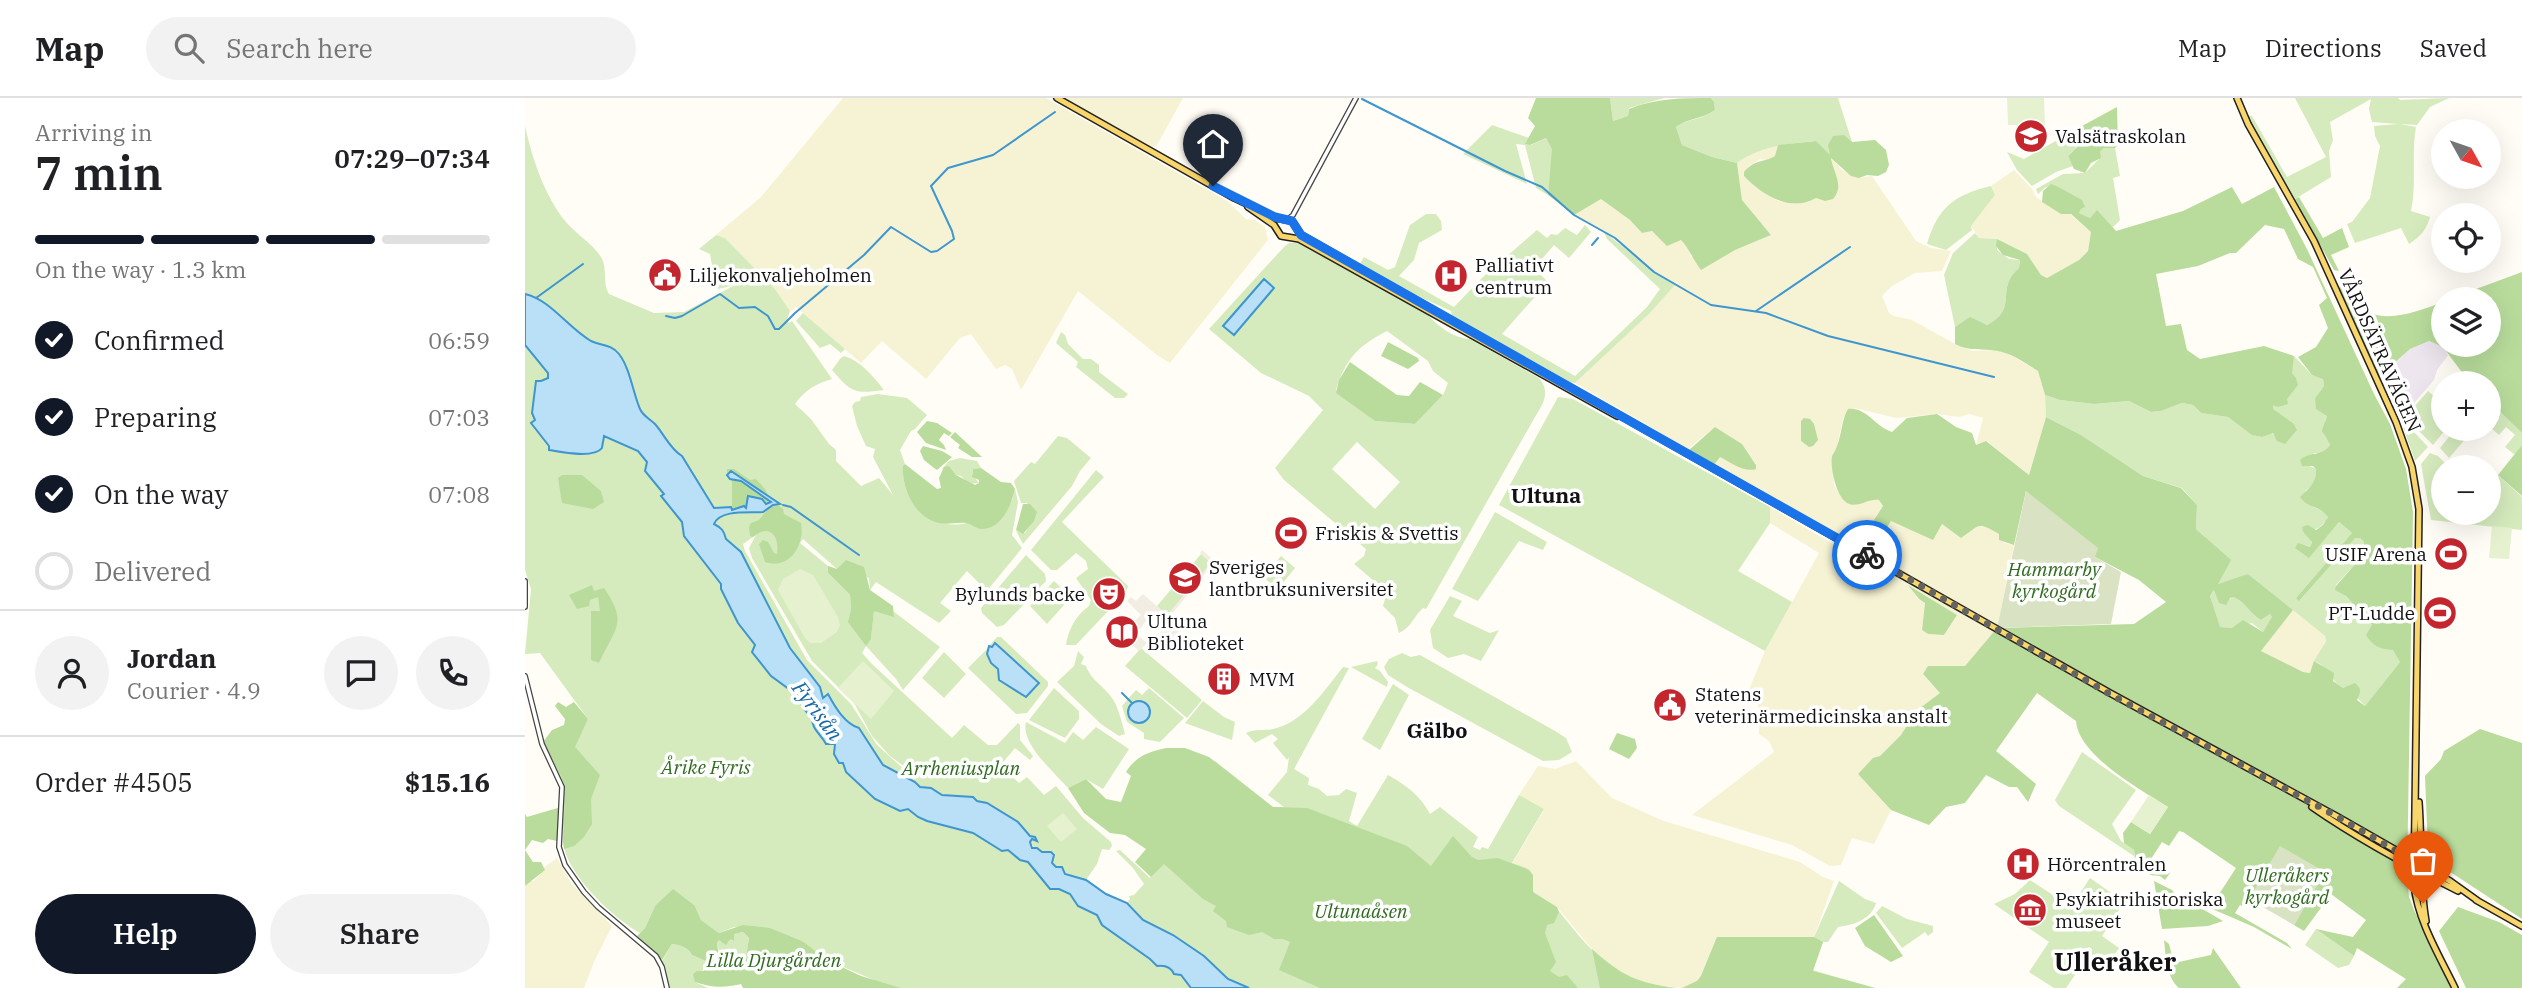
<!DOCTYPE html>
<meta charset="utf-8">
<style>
:root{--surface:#fff;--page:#f2f2f2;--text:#202124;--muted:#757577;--line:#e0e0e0;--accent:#111827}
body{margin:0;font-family:"IBM Plex Serif",serif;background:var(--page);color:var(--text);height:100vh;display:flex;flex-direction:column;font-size:26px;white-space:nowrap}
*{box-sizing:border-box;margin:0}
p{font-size:23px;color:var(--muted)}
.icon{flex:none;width:38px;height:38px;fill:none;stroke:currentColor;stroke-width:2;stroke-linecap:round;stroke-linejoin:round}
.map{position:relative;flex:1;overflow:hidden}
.details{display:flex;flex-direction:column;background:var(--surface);width:525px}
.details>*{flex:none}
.needle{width:46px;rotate:130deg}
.fabs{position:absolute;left:1906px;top:21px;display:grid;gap:14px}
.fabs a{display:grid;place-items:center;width:70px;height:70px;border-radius:50%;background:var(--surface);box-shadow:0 7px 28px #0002;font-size:35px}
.pin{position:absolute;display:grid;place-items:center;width:60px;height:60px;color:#fff;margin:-72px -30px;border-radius:50% 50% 50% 0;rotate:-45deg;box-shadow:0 0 7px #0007}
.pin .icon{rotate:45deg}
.courier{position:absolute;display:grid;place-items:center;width:70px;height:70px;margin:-35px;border:5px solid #1a73e8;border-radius:50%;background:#fff;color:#222;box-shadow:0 2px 9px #0007}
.overview em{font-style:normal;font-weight:600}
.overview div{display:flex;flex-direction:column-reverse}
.overview{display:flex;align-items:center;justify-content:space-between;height:119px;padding:0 35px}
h1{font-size:46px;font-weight:600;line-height:52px}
.bar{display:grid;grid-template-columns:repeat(4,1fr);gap:10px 7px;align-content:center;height:84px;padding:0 35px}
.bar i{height:9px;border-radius:5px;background:var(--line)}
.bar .active{background:var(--accent)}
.bar p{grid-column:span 4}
.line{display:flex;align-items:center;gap:18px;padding:0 35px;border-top:2px solid var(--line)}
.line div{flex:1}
.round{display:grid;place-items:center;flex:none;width:74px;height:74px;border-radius:37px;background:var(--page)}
ol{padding:0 35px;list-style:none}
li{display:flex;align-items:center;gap:21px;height:77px}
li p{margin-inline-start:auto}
li .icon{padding:7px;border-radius:50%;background:var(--accent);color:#fff;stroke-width:4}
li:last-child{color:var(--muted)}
li i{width:38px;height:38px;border:4px solid var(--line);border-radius:50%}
.button{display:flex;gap:14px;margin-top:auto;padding:14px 35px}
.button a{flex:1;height:80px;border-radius:42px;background:var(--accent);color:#fff;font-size:28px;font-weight:600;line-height:80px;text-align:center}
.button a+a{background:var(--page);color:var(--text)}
header{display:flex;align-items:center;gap:42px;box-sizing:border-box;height:98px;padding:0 35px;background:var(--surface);border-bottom:2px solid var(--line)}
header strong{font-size:33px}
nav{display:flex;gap:38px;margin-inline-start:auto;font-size:24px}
.search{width:490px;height:63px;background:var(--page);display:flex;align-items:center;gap:18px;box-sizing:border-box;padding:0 24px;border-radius:38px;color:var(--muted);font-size:26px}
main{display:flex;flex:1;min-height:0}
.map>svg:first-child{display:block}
</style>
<header>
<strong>Map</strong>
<div class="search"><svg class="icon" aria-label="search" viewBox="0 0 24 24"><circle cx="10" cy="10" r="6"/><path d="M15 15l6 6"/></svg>Search here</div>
<nav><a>Map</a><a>Directions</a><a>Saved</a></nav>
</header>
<main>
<section class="details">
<div class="overview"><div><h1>7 min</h1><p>Arriving in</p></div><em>07:29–07:34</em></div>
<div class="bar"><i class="active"></i><i class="active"></i><i class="active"></i><i></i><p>On the way · 1.3 km</p></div>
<ol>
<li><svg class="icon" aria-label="check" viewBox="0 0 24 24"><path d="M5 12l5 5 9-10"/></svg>Confirmed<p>06:59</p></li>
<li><svg class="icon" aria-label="check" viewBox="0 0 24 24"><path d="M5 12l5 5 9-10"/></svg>Preparing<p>07:03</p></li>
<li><svg class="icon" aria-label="check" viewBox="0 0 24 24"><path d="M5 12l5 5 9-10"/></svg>On the way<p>07:08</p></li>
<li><i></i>Delivered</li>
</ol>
<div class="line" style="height:126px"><a class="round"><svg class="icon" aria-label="person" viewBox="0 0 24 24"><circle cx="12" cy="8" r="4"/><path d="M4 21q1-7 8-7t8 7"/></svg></a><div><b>Jordan</b><p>Courier · 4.9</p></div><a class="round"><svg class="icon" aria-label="chat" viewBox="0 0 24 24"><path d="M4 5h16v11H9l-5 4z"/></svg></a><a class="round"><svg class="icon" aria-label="phone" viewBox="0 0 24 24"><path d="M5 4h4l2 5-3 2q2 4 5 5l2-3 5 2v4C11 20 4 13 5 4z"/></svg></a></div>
<div class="line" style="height:91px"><div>Order #4505</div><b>$15.16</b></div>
<div class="button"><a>Help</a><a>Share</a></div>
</section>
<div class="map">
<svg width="1997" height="890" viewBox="0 0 1997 890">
<rect width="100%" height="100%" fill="#fffdf5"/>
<!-- industrial -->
<path fill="#eee6ef" d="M1904 243 1918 249 1923 257 1912 272 1909 282 1878 318H1873L1855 280 1885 251Z"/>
<!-- farmland -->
<path fill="#f6f3d4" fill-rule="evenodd" d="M318 0H521L702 103 721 121 730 122 740 129 743 142 645 265 632 257 553 193 496 292 487 271 480 267 471 271 446 236 435 240 401 281 357 243 336 265 271 209 265 213 250 191 200 140 191 137 236 99Z
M540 0H658L632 47 627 49Z
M1253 47 1251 58 1242 62 1235 61 1223 69 1219 78 1245 98 1253 103 1272 106 1284 104 1291 100 1300 103 1311 81 1306 59 1316 71 1334 80 1347 78 1391 143 1406 150 1426 153 1417 173 1390 175 1367 188 1357 198 1364 215 1369 218 1387 222 1430 246 1448 253 1471 252 1484 256 1513 273 1520 297 1521 319 1504 377 1462 343 1451 348 1458 320 1444 316 1434 319 1412 316 1371 320 1330 310 1318 320 1312 349 1307 357 1309 387 1321 404 1329 407 1346 400 1354 402 1358 408 1333 447 1156 349 1123 327 1050 285 1125 215 1150 187 1109 158 1090 140 1049 117 1075 100 1105 122 1117 135 1126 133 1137 141H1156L1163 148 1166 159 1210 152 1246 137 1217 102 1212 65 1225 55ZM1190 329 1217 346 1231 366 1219 371 1195 359 1189 367 1164 352 1165 349Z
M1489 72 1507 91 1511 99 1525 109 1545 116 1566 134 1563 153 1554 162 1522 180 1516 177 1502 156 1472 141 1454 140 1446 128 1470 97 1466 88Z
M1245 409 1339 464 1366 422 1417 426 1442 436 1447 429 1461 428 1474 436 1479 445 1489 447 1472 530 1440 568 1398 577 1416 595 1391 613 1376 637 1355 658 1333 676 1366 712 1349 746 1327 740 1316 767 1305 768 1267 747 1167 717 1249 654 1244 643 1234 636 1233 604 1225 600 1223 594 1240 553 1294 455 1245 425ZM1385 488 1432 517 1419 537 1403 536 1397 532 1400 505 1393 501Z
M1768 512 1800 538 1801 542 1785 575 1777 574 1736 553Z
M1051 663 1087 700 1139 723 1275 764 1298 779 1309 783 1289 839 1193 840 1176 878 1172 883 1157 890 1130 887 1103 879 1089 872 1067 851 1032 809 1011 797 1008 794V777L987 766 1019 712 994 697 1013 668 1030 671Z
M32 760 46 785 87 828 69 864 59 890H0V788L5 783H9L19 772 18 770Z"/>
<!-- green -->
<path fill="#d5ebbd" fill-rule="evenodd" d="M1085 0H1139L1104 10 1103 18 1088 23Z
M1186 0H1313L1327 44 1306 59 1290 43C1263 46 1235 48 1212 65L1187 59 1157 47 1151 29C1163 20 1178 22 1190 12L1189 4Z
M1770 0H1873L1875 2 1924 0 1905 9 1892 27 1875 26 1891 29C1886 57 1892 84 1886 113L1905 119C1902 131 1895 139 1884 146L1876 130 1830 145 1822 126 1827 124 1845 100 1855 48 1850 38 1849 28 1873 26 1847 24 1844 11 1846 1 1805 24 1808 42 1804 53 1806 79 1770 101 1721 17 1727 18 1762 79 1801 59Z
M967 27 1004 40 1000 46 1006 47 1021 40 1028 51 1023 97 1011 90 1000 47 991 46 1002 86 938 56Z
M0 28C7 60 20 99 41 124 52 137 67 145 76 159 83 171 77 185 84 196L129 215 159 214 210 187 193 191 190 184 185 156 174 151 191 137 200 140 250 191 265 213 262 222 264 225 267 223 307 281C290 286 280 292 270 306L286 321 304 346 311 352V363L336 388 354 380 368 397 348 359 350 351 341 348 332 328 327 308 330 304 335 303 336 299 353 296 382 300 402 317 390 331 386 333 375 352 380 366 378 369C376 404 406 434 442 425 457 421 474 409 487 402L490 391 493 404 487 437 497 450 452 505 449 507 442 501 455 486 442 473 415 505 426 513 414 525 351 484 345 492 344 480 312 471 278 441 275 445 303 468V475L325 497 326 512 346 541 349 512 369 518 368 513 415 549 378 592 371 581 341 548 337 555 347 566 427 640 439 627 463 647H472L493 625 495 627V642L508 658 505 662 490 650 475 668 494 685 502 679 519 697 531 688 558 720 586 744 587 748 584 752 577 751 572 766 561 782 540 776 535 768 531 769C522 759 504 751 505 738 494 725 479 714 464 706 457 703 453 704 448 699L417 697 406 690 395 689 390 684 358 667 334 630C320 626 310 609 303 597L299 601 295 595 280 592 358 688 466 730 589 819 605 801 604 798 609 797 619 786 608 770 591 753 595 752 625 780 690 663 748 709H759L743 697 762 674 764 659 762 662 748 645 753 641 747 636 730 645 721 635C731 630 738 633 748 631 778 625 800 592 818 569L824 570 769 671 784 680 783 687 794 691 802 698 814 697 821 691 832 695 824 723 832 728 863 677C882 688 895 697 905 716L915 709 953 739 948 749 955 752 957 749 963 751 994 697 1019 711 987 765C992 767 999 768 1003 771 1012 777 1004 789 1010 796 1015 803 1027 804 1032 811 1070 858 1088 882 1151 890H345L349 882 302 862 279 844 209 829 194 835 176 822 170 808H130L120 830 115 835C88 820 39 774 38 742 36 702 47 698 26 659L63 621 15 555 0 556 6 491 0 472ZM231 437 224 450 227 460 287 563 329 605 347 638 365 658 384 672 381 673 352 647 326 606 282 562 220 453 218 446Z
M1557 28C1562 42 1552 48 1543 58L1548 68 1531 74 1507 88 1492 72 1482 54 1499 61Z
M1579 50H1590L1595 78 1588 80 1595 122 1586 131 1572 113 1565 120 1554 115 1556 111 1540 96 1521 89 1513 96 1511 91 1538 76 1560 75 1575 60V54Z
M1466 88 1470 97 1446 128 1447 132 1421 152 1402 146C1413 109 1429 97 1466 88Z
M901 116H911L916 123 917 132 894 145 889 162 874 178 929 209 957 180 1012 132 1022 140 1026 136 1032 137 1040 130 1052 137 1060 127 1066 134 1044 160 1029 147 1009 170 1023 184 977 236 1050 278 1122 209 1135 191 1082 141 1079 134 1129 173 1150 187 1125 215 1050 285 1045 284 927 218 926 213 882 193 835 166 839 159 863 172 870 169 885 127Z
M1450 135 1454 140 1472 141V152L1484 161 1495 162 1494 170C1469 191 1495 210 1462 227L1445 220 1430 229 1419 177 1428 155Z
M764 145H774L903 217C914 229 928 240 945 241L1014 280C1028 297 1015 309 1006 326L901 511 898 510C888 519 887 529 874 535L870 520 858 508 862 494 829 466 839 458 841 451 759 382 750 370 798 312 784 298 736 275 684 231 759 149ZM862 233 903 263 908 273 923 285 918 297 890 326 850 323 811 292C821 260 833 248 862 233ZM832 344 875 384 850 411 807 371Z
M278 215 320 251 316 255 305 246 295 250 271 223Z
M536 234 540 237 543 246 558 261H566L574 267V274L603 296 599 300H590L551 269 553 264 531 245Z
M319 258C336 263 348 278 359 292 329 296 327 295 307 272L315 261Z
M1769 258 1787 277 1798 280 1799 288 1790 300 1802 318 1800 323 1805 348 1797 356 1789 355 1784 368 1792 371C1792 381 1788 387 1780 393L1788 409 1800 414 1803 419C1797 430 1791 432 1778 434L1787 443 1785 449 1780 447 1784 459 1814 424 1827 435 1771 500 1775 502 1830 439 1835 440 1839 444 1838 457 1811 487V492L1821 498 1847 527V530L1872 556 1875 564 1840 608 1822 589 1818 590C1804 582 1806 570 1789 563L1801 543 1800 538 1723 476 1709 482 1692 486 1680 439 1671 431 1672 407 1657 390 1618 378 1556 337 1521 319 1520 297 1535 302 1569 306 1604 303 1626 314 1636 313 1657 305 1668 307 1676 315 1703 319 1728 337 1737 339 1747 335 1750 338 1768 325 1747 311 1748 306 1761 301Z
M1903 293 1918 306V311L1913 318 1918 322V331H1921L1908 347 1880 319Z
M1033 299 1048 301 1245 409V425L1213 473 1267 504 1240 553 974 407Z
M1964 303 1997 335V347L1990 357 1980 349 1990 337 1981 329 1974 337 1964 328Z
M1878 322 1903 349 1890 363 1877 326Z
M1942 331H1949L1924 360 1915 350 1927 335 1936 342 1944 333Z
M533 338 542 340 566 360 555 373 547 388 498 446 491 433 500 435 505 427 502 405H496L489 383 506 364 510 366Z
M1905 355 1913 358 1924 369H1918V415H1964V390L1973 377 1997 399V432L1906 422 1896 366Z
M435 360 452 363 456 370 448 371 447 376 454 385 444 386 436 378 431 377 424 368 416 372 424 363Z
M571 372 579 379 537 424 603 488 601 494 551 547H541C543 532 551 517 564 508L566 502 551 480 563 471 561 463 551 455 532 472H526L506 452Z
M970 414 1022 444 1018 452 994 443 953 503 927 491Z
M676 456 686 465 642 518 632 508Z
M501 457 520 476 521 483 479 527 472 529 457 515 456 510Z
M756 458 770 470 753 491 738 479Z
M529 483 546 499 522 526 505 508Z
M1690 491 1705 501 1709 498C1721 503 1725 516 1736 522L1745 516 1748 519 1738 534 1727 525 1707 530 1694 529 1685 498Z
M925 498 937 503 928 518 965 535 974 532 956 563 939 556 923 560 908 550 905 532Z
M472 539H476L523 584V588L502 615 491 616 443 570 462 551C461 560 466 565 473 571L474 582 501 598 470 546 467 549 464 548Z
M616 550 677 602 662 620 600 568Z
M553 553 559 559 556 566 561 568C567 584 581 589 589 603 594 612 597 625 600 636L594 638 576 626 532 584 549 568Z
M419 554 441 576 419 600 397 580Z
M877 555 886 559 895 557 1030 633 1041 640 1047 654 1034 662 1018 663 882 589 863 577 859 569 864 561Z
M852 563 853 566 850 570 855 573 863 584 862 589 826 569Z
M868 586 884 597 855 652 837 641Z
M529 590 554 613V621L540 640 504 622Z
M624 590 659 620 635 644 619 641V635L602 624 597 608 611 592 617 597Z
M678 603 699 619 710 624 707 642 660 625Z
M501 624 540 645 548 634 558 642 571 629 604 651 578 691 561 681 543 690C529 674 495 645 501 624Z
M1557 654 1611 692 1587 726 1596 743 1609 752V758L1534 708 1530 702Z
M1565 780 1599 804 1577 838 1594 850 1578 873 1561 861 1541 890H1529L1504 874 1524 844 1469 806 1490 796 1505 782 1546 809Z
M1314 783 1340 801 1351 805C1346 822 1328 827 1313 829L1303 844H1298L1287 872 1350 890H1157L1172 883 1176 878 1192 839H1289Z
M1357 808 1382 821 1408 828V834L1403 838 1400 834 1377 850 1351 815Z
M1791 831 1829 858 1824 867 1813 870 1780 847Z
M218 834 224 840 220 865C214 870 201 872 194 869L196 860 192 845 194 842 205 840 208 843V836Z
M147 846C155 847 163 849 167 857L183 864 170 884 183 890H144L137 863Z"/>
<!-- forest -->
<path fill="#b9dc9c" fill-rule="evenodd" d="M1011 0H1085L1088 23 1103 18 1104 11C1131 0 1157 0 1186 0L1189 4 1190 12C1178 21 1163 20 1151 29L1157 47 1187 59 1212 65 1217 102 1246 137 1210 152 1176 172C1168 162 1164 150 1156 142L1142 148 1127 133 1117 135 1105 122 1076 101 1049 117 1023 97 1027 51 1021 40 1005 47 1000 46 1010 28 1003 20Z
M1592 9 1593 47 1590 50H1579L1575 54 1576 60 1566 65 1560 75 1549 71 1543 58 1559 42 1557 28Z
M1319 37 1327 44 1350 42 1361 52 1364 67 1361 74 1353 78 1342 77 1334 80 1326 78 1306 60C1308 74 1320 88 1308 101L1300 103 1291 100C1266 115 1237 97 1219 78V74C1231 60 1239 65 1250 58L1253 47 1291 43 1305 57 1303 47 1308 38Z
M1526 86C1535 89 1547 97 1557 102L1560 109 1556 111 1554 115 1565 120 1572 112 1591 133 1658 113 1707 89 1717 106 1749 89 1782 151 1849 296 1865 326 1881 371 1888 414 1882 780 1884 799 1889 812 1926 890H1872L1881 881 1832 850 1829 858 1791 831 1828 839 1841 822 1806 796 1779 833 1769 827 1799 774 1755 749 1720 809 1715 807 1710 815 1762 845 1767 851 1729 829 1685 810 1711 770 1658 734 1654 733 1644 748 1637 744 1626 761 1645 775 1640 782 1635 778 1625 777 1622 770 1610 762 1609 752 1599 745 1598 735 1606 724 1625 736 1643 709C1616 692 1553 657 1551 623L1512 595 1471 653 1511 686 1503 704 1492 689H1484L1461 677 1440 705 1421 709 1404 727 1366 712 1333 676 1348 660 1355 658 1376 637 1391 613 1415 595 1398 576 1403 568H1440L1472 530 1609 526 1641 504 1614 482 1570 459 1501 393 1489 447 1474 442V436C1452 423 1455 427 1436 440L1417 426 1408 442 1366 423 1346 453 1333 447 1358 408 1354 402C1343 400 1333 411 1322 405 1311 398 1305 370 1307 358 1308 355 1311 352 1312 348 1317 336 1316 323 1323 311 1342 309 1350 329 1367 334L1382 320 1412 316 1431 329 1447 335 1451 347 1461 343 1504 377 1521 319 1556 337 1618 378 1656 390 1672 407 1671 431 1706 462 1693 486C1704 483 1712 479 1723 476L1768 512 1736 553 1778 574 1785 575 1789 563 1809 575 1808 583 1818 590 1830 585C1837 591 1836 594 1832 602L1840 608 1875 564 1868 552C1856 551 1848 549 1841 537L1847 527 1821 498 1810 492 1811 488 1838 457 1839 444 1835 440H1830L1774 503 1771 500 1827 435 1814 424 1784 460 1770 450 1773 445 1785 449 1787 444 1778 434 1777 429 1783 427 1791 432 1798 427 1803 419C1796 408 1782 410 1775 399 1784 390 1792 384 1791 371L1788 368H1777L1775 362C1785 353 1797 359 1805 347 1796 326 1794 342 1802 318L1791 311 1790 300 1799 288 1798 281 1787 277 1773 259 1791 249 1803 230 1794 207 1802 200 1788 169 1773 161 1759 131 1740 127 1711 155H1705L1673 168 1631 176 1641 228 1656 226 1662 252 1675 261 1739 248 1769 258 1767 275 1771 280 1773 287 1762 301 1763 306 1753 309 1748 307V311L1768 325 1772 332 1760 346 1752 343 1748 335 1737 339 1727 337 1703 319 1676 315 1668 307 1657 305 1636 313 1626 314 1604 303 1569 306 1535 302 1520 297 1513 273C1500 265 1488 256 1473 253 1457 250 1445 254 1430 246V229L1445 219 1462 227C1495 210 1469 191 1494 170L1495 162 1478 157 1471 148 1472 141 1502 156 1516 177 1522 180 1554 162 1563 153 1566 134 1546 116H1536L1517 104 1518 93ZM1689 492 1694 505 1701 507 1705 500 1709 499C1721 504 1725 516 1736 522L1745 516 1747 519 1738 534 1718 522 1707 530 1695 529 1685 498Z
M1774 99 1798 140 1817 130 1824 149 1806 157 1814 173 1809 172 1770 101Z
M1997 174V335L1964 303V285H1945L1918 249 1904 243 1885 251 1854 279 1814 191 1818 180C1821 186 1823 194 1827 200 1849 232 1890 214 1918 204V247H1964V201H1924Z
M863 244 893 260 894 263 883 271 856 258Z
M825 264 872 297 884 298 895 284 918 297 890 326 850 323 811 295 814 282Z
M1279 320 1285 321 1289 326 1293 342 1288 348 1284 349 1276 343V323Z
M402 323 412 325 427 335 424 338 419 335 414 342 419 347 421 352 401 345 392 334Z
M1190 329 1217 346 1231 367V371C1219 375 1205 364 1195 359L1189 367 1164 352Z
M430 334 457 359H447L433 350 435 347 425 339Z
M1997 347V398L1973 377Z
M398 348 417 353 427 359 412 372 409 370 399 362 395 353Z
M380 366 412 391 416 390 414 380 419 369 424 368 431 377 450 387 454 385V382L447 379 448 371 456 370 476 384 486 385 490 391C486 407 477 431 457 431 452 431 446 426 441 425 432 424 422 427 414 425 390 420 376 390 378 368Z
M202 371H209L225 382 231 381C239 390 246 395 243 409L253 407 258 411 259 416 276 425C280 447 265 472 240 464L234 446 238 442 243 444 249 455 252 456C255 438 244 425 228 439L225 438 224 429 226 425 234 422 242 412 241 406H223L221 410 207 412V383L202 377Z
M37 377H57L76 393 79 404 68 411 37 405 33 380Z
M498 406H505L512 414 509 423 498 436 491 432Z
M321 462 339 469 345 492 368 508 369 519 349 513 346 541 341 548 323 524 326 512 325 497 303 475V468L312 471Z
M67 487 69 493 79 490C103 525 91 529 74 565L66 562V513H75L73 499 65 502 64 508 52 511 44 497Z
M1383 487 1432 517 1419 537 1403 536 1397 532 1400 505 1394 501Z
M33 604 41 609 49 604 63 621 50 649 75 677 66 701 67 726 59 739 49 748 39 751 38 744 40 694 37 680 18 644 27 632 39 627 40 621 30 608Z
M1955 631 1997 645V821L1907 762 1903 751 1900 678 1916 661 1919 653Z
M1092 635 1110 641 1112 650 1104 661 1084 651Z
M641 650H660L684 659 748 709 782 710 882 748 906 768 928 738 947 759 953 762 973 760 1004 772 1008 777V794L1032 809 1034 814 1029 825 1022 827 1020 835 1031 864 1025 873 1034 879 1042 877 1053 890H795L754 872 765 844 758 841H749L737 834 724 837 702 829 701 823 688 813 691 808 678 801 639 766 626 779 610 764 621 751 600 737 585 735 559 715 543 690 561 681 581 701 596 704 606 678 601 674C611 658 623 654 641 650Z
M36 709 32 743 23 741 18 745 7 742 0 752 8 764H16L20 772 0 788V716L2 719Z
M1629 783 1647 792 1662 809H1674L1698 823 1683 828 1637 831Z
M148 791 170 808 176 822 194 835 218 827 245 830 279 844 302 862 336 878 376 890H218L216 886C196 890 190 890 170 884L168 876 172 873H179L183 864 167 857C163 849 155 847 147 846L137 862 112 838 120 830 130 808ZM218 834 224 840 220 865C215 870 201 872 195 869L199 857 193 852 192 845 194 842 201 847 205 841 209 843V836Z
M1933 809 1974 824 1997 837V890H1941L1914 833Z
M1349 817 1378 858 1366 864 1340 848 1330 830Z
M1192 839H1289L1298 844 1288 873 1350 890H1157L1172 883 1176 878Z
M1639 842 1644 846 1649 865 1686 857 1688 850 1716 890H1654C1641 879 1641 858 1639 842Z
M1067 851C1096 877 1111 885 1151 890H1075Z"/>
<!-- cemetery -->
<path fill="#d9e3c4" d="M1501 393 1573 450 1570 459 1596 474 1586 526 1472 530Z
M1755 748 1800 774 1769 827 1724 801Z"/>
<!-- pitch -->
<path fill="#e6f2cf" d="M1482 0H1519L1520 27H1483Z
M1967 428 1987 430 1984 461 1964 460Z
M275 471 288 477 313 519 315 527 312 534 296 545H285L280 540 253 492 258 481Z
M338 563 369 593 346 621 313 590Z
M1624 697 1643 709 1625 736 1606 724Z
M538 715 552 731 536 744 522 728Z"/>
<!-- plaza -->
<path fill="#f1ede2" d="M677 452 690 463 633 533 621 523 611 536 622 545 614 553 596 537 616 517 602 503 606 499 611 503 618 496 642 517 686 465 675 455Z
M650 517 661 527 642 550 640 547 643 542 635 535Z"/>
<!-- water -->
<path fill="#b9e0f7" stroke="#3f96cf" stroke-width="2" d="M739 181 749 190 709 237 698 228Z
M0 196C26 202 43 230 66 243 76 248 86 246 94 256 105 270 108 295 115 311 118 318 125 321 130 326 139 336 145 351 157 358L189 410 206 409 207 412 219 408 221 410 223 398 237 401 241 406 246 404 216 383 205 381 202 377 206 373 255 406 248 407 238 414C225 415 195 411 189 426 197 430 199 433 201 441L216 454 265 550 295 589 298 600 303 596C310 609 320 626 334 630L358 667 390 684 395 689 406 690 417 697 448 699 452 703 462 705 493 724 505 738 510 739 512 743 507 741 505 744 507 750H512L517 754H526L529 757 527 765 531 769H537L540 776 561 782 581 796 602 805 618 822 648 837 679 858 703 881 724 890H666L656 877 649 876C646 869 640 867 632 868L625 861 577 827 572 817 553 808 545 796 534 791H525L503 764 495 762 483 752 477 753 448 735 402 723 393 719 383 711 375 713 350 701 321 674 318 665H314L309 656 310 646H301C296 636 287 632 287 620L279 611 272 597 246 578 227 554 230 547 213 525 196 491V486L159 438 157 424 136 398 139 396 120 373 122 364 113 353 79 338C79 340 77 348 77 350 69 361 35 354 24 352V348L6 325 10 322 7 315 11 283H16L23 280V275L0 247Z
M470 545 514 585 501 599 474 582 473 571 466 565 462 556 464 548 467 549Z
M603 614a11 11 0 1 1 22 0a11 11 0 1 1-22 0Z"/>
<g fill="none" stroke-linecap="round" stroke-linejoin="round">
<!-- stream -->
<path stroke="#3f96cf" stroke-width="2" d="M837 1 980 73 1017 89 1049 117 1090 140 1129 174 1186 207 1241 215 1303 238 1469 279
M1067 147 1073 140
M11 200 58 166
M1231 213 1325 149
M141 218 150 220 157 218 195 196 214 210 230 209 243 218 250 231H254L270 215 339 157 366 129 406 154 412 153 429 141 427 133 406 88 423 70 468 57 530 14
M258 407 266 409 334 457
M597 595 606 604"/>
<!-- minor casing -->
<g stroke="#444" stroke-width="6">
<path id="minor" d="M763 121 768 117 831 0
M0 483V509
M0 578 17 646 37 689 34 749 40 767 59 794 73 809 131 858 137 869 142 890"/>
</g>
<!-- major casing -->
<g stroke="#222" stroke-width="8">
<path id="major" d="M532 0 709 100
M1712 0 1723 26 1789 143 1871 324 1887 369 1894 411 1889 787C1893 823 1914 857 1930 890
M707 99 751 120 767 123 776 137 1585 595 1813 719 1925 783 1953 803
M723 109 749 127 756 138 774 141 1092 318
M1894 704C1897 744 1894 784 1901 823
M1787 709C1833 741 1883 768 1933 793
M1898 752 1903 765 1914 774
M1874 753H1884L1887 742
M1951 802 1997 828"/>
</g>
<!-- minor -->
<use href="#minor" stroke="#fff" stroke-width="3.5"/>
<!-- major -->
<use href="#major" stroke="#f9d66b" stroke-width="5"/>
</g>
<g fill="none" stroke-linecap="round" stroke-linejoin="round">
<!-- done -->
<path stroke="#646461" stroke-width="7" stroke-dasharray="0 12.6" d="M1342 457 1585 596 1813 719 1896 767 1898 805"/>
<!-- route -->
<path stroke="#1a73e8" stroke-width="9" d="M688 88 750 119 767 123 776 137 1342 457"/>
</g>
<!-- icons -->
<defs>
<g id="school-disc" transform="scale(1.75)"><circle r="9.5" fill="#c4262e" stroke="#fff"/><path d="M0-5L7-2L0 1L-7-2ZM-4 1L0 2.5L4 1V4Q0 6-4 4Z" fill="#fff"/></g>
<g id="civic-disc" transform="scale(1.75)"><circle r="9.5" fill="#c4262e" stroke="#fff"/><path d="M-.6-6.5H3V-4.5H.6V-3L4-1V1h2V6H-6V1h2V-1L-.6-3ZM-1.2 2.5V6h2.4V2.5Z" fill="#fff"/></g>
<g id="hospital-disc" transform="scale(1.75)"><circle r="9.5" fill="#c4262e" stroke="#fff"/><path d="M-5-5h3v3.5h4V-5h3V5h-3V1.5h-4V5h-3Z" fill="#fff"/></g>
<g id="stadium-disc" transform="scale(1.75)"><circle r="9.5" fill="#c4262e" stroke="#fff"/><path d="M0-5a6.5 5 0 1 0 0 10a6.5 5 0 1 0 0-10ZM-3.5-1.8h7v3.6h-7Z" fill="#fff"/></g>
<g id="university-disc" transform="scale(1.75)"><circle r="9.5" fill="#c4262e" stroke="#fff"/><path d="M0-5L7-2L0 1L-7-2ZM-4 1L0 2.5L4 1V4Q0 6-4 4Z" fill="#fff"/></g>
<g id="theatre-disc" transform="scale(1.75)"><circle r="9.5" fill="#c4262e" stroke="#fff"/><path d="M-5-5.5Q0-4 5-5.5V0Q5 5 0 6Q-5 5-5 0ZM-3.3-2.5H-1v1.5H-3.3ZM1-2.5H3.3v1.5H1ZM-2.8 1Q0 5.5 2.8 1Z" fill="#fff"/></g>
<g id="library-disc" transform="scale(1.75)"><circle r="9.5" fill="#c4262e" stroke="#fff"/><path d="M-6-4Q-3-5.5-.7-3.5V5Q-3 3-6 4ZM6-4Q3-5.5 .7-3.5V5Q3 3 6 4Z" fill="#fff"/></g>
<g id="building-disc" transform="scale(1.75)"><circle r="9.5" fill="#c4262e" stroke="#fff"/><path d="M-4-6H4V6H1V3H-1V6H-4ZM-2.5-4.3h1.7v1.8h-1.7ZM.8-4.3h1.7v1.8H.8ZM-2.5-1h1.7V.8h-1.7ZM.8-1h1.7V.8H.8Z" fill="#fff"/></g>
<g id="museum-disc" transform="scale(1.75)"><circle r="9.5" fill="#c4262e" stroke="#fff"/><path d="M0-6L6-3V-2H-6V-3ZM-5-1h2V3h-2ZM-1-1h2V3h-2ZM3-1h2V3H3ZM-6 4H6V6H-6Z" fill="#fff"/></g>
</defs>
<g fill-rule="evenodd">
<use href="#school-disc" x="1506" y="38"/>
<use href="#civic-disc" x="140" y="177"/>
<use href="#hospital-disc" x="926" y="178"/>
<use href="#stadium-disc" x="766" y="435"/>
<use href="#stadium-disc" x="1926" y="456"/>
<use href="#university-disc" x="660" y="480"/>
<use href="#theatre-disc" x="584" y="496"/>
<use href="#stadium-disc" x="1915" y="515"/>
<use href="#library-disc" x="597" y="534"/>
<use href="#building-disc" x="699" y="581"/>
<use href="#civic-disc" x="1145" y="607"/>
<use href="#hospital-disc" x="1498" y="766"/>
<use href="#museum-disc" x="1505" y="812"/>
</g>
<g text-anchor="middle" stroke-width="7" stroke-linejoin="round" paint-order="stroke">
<!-- poi labels -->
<g font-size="19" fill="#111" stroke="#fff" text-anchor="start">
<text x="1530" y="45">Valsätraskolan</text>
<text x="950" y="174">Palliativt<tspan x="950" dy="22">centrum</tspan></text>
<text x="164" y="184">Liljekonvaljeholmen</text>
<text x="790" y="442">Friskis &amp; Svettis</text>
<text x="1902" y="463" text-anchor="end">USIF Arena</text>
<text x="684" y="476">Sveriges<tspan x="684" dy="22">lantbruksuniversitet</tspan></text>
<text x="560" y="503" text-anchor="end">Bylunds backe</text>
<text x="1890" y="522" text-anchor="end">PT-Ludde</text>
<text x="622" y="530">Ultuna<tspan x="622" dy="22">Biblioteket</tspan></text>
<text x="724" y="588">MVM</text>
<text x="1170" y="603">Statens<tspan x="1170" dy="22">veterinärmedicinska anstalt</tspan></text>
<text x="1522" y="773">Hörcentralen</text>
<text x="1530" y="808">Psykiatrihistoriska<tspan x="1530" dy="22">museet</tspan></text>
</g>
<!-- street labels -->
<g font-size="19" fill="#111" stroke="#fff">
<text transform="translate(1855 252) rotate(66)" y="7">VÅRDSÄTRAVÄGEN</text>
</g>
<!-- park labels -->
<g font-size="19" font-style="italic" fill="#2f6b1f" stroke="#fff">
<text x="1529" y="478">Hammarby<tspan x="1529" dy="22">kyrkogård</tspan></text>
<text x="181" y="676">Årike Fyris</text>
<text x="436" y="677">Arrheniusplan</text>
<text x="1762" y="784">Ulleråkers<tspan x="1762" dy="22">kyrkogård</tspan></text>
<text x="836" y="820">Ultunaåsen</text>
<text x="249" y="869">Lilla Djurgården</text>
</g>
<!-- neighbourhood labels -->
<g font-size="21" font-weight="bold" fill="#111" stroke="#fff">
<text x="1021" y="405">Ultuna</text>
<text x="912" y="640">Gälbo</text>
</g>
<!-- water labels -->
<g font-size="21" font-style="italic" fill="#1768a6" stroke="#fff">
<text transform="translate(292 613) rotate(53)" y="7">Fyrisån</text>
</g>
<!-- district labels -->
<g font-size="26" font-weight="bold" fill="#111" stroke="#fff">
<text x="1590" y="873">Ulleråker</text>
</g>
</g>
</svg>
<div class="fabs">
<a><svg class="needle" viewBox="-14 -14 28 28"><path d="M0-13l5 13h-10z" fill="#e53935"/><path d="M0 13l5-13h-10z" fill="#757577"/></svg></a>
<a><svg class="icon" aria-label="locate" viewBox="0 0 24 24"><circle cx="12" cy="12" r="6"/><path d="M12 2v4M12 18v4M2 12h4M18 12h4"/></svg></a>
<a><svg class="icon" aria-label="layers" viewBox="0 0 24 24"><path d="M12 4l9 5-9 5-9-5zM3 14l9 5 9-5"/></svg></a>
<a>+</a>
<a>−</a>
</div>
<div class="pin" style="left:1898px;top:805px;background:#ea580c"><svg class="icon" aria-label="bag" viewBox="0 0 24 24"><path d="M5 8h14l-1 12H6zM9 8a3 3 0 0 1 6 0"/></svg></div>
<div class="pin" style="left:688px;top:88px;background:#1f2937"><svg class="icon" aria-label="home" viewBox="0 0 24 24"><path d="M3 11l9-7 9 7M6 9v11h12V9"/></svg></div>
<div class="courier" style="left:1342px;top:457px"><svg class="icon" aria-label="bike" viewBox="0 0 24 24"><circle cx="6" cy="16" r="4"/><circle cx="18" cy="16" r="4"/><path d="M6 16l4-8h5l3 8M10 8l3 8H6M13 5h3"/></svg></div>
</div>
</main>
